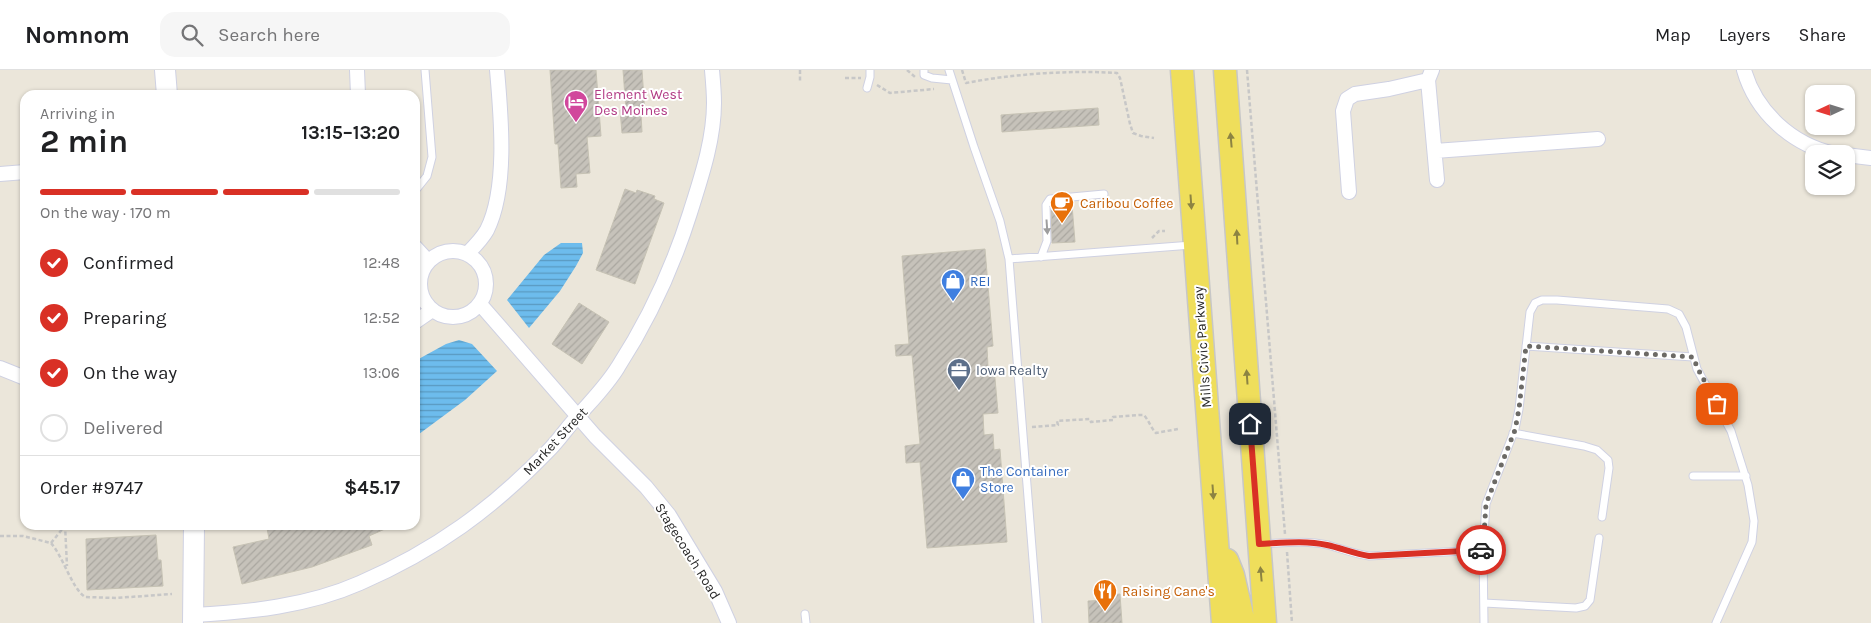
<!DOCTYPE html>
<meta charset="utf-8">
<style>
:root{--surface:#fff;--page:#f6f6f6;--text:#202124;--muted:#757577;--line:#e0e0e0;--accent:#d93025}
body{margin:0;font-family:Karla,sans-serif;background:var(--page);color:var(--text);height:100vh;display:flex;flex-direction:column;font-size:19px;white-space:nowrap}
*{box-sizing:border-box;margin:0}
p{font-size:16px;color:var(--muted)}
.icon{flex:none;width:28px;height:28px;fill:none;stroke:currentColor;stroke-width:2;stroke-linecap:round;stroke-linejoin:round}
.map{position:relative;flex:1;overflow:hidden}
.panel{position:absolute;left:20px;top:20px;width:400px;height:440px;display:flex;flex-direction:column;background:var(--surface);border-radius:15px;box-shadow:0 1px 4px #0004}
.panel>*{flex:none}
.needle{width:32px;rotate:266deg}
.buttons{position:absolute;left:1805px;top:15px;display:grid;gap:10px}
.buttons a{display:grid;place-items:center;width:50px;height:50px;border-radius:10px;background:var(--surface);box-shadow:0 1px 4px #0004;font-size:25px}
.pin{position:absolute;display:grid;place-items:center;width:42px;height:42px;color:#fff;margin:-21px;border-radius:10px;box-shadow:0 2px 8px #0006}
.courier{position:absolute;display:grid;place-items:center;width:50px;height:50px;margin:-25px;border:4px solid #d93025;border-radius:50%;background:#fff;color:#222;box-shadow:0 1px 6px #0007}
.overview em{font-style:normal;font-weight:700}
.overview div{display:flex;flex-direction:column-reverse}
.overview{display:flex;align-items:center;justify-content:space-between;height:85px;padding:0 20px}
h1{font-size:32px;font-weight:700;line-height:38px}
.bar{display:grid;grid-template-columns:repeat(4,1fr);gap:8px 5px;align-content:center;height:60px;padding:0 20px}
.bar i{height:6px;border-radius:4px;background:var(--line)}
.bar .active{background:var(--accent)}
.bar p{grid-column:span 4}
.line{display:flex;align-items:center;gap:12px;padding:0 20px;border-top:1px solid var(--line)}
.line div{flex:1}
ol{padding:0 20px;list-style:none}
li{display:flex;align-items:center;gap:15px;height:55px}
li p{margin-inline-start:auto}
li .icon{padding:5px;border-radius:50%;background:var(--accent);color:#fff;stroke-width:4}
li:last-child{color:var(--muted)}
li i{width:28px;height:28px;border:2px solid var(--line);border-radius:50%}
header{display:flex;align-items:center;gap:30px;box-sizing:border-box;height:70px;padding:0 25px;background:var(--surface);border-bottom:1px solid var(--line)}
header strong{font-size:24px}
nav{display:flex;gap:28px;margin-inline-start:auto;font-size:18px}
.search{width:350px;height:45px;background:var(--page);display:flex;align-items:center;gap:12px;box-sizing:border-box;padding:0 18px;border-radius:15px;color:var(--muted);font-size:19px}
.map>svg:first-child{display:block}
</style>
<header>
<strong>Nomnom</strong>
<div class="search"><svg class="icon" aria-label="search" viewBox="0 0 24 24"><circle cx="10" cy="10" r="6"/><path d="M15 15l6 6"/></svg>Search here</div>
<nav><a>Map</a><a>Layers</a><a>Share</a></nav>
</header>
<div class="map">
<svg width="1871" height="553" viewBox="0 0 1871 553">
<defs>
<pattern id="water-rules" width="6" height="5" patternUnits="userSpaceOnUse" patternTransform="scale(1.25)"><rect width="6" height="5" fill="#6dbced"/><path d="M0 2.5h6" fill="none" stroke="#5a99c0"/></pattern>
<pattern id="building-hatch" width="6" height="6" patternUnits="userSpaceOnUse" patternTransform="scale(1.25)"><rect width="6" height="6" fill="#c6c2ba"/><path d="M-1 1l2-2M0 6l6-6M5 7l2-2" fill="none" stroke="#aaa7a0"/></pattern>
</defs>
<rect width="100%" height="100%" fill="#ebe6da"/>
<!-- water -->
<path fill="url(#water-rules)" d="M561 173H582L583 183 576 196 560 221 529 258 507 230 544 185Z
M459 270 472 274 497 301 465 330 415 367V291L446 274Z"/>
<!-- building -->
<path fill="url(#building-hatch)" stroke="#c6c2b4" d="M550 0H596L601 66 587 67 590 103 576 104 577 117 561 118 558 74H555Z
M623 0H642L645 44H641L642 62 622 63 620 40H626Z
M1098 38 1099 55 1002 62 1001 45Z
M625 119 636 123 637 120 655 126 654 129 664 133 635 214 596 200Z
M1072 135 1075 172 1052 173 1051 137Z
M985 179 993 276 987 277 988 297H994L998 343 983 344 984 365 993 364 994 380 1000 379 1007 472 927 478 920 392 906 393 905 376 920 374 912 285 896 286 895 275 909 274 902 186Z
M579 233 609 252 582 294 552 274Z
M280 455H394L369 466 372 475 312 497 242 514 233 477 269 469 267 458Z
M156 465 158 490H161L163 516 87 520 86 469Z
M1120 524 1122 553H1089L1088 531 1108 530V525Z"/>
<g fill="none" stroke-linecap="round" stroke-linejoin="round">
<!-- lane casing -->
<g stroke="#cfd1e2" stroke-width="9">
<path id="lane" d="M924 0V5L932 8 952 10
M949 0 974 77 1000 151 1009 189 1038 553
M867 18 870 7V0
M415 121 427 106 432 87 425 0
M1041 187 1047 171 1046 135 1050 129 1104 124
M1009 189 1192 175
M1526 276 1693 287
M1513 363 1584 376 1597 380 1608 390 1609 398 1602 447
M1693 406H1746
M1261 474C1283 473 1306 470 1328 475 1342 479 1355 484 1369 486L1483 480 1484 553
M1483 480 1486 434 1515 359 1519 339 1530 242 1535 233 1542 230H1557L1668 239 1679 244 1686 257 1697 299 1731 361 1748 415 1754 451 1752 472 1716 553
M1484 533 1576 538 1585 536 1590 530 1599 468
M805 544 806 553"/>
</g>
<!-- street casing -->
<g stroke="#cfd1e2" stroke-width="16">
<path id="street" d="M357 0 358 25
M1432 0 1428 10 1437 110
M1744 0C1756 42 1792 75 1835 84
M1435 81 1598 69
M1846 85 1871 88
M0 104 25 102
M1349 122 1343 41 1347 29 1355 24 1389 19 1428 10
M415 177 428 191
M420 214a33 33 0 1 1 66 0a33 33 0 1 1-66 0Z
M467 184C474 177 482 169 487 160 508 118 501 46 497 0
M480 234 595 366 646 417 669 445 715 521 729 553
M415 252 428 243 430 239
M0 298 25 308
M193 545C250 542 308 536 360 513 436 480 492 439 549 380 560 369 568 356 579 345 593 329 607 315 618 297 649 249 673 197 690 143 701 108 714 70 714 33 714 22 713 11 712 0"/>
</g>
<!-- secondary casing -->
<g stroke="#cfd1e2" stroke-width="22">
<path id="secondary" d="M165 0 167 25
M193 553 194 455"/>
</g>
<!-- primary casing -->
<g stroke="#c7c7c7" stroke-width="25">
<path id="primary" d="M1182 0 1223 553
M1225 0C1240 184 1250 369 1265 553
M1227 490 1233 505 1244 553"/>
</g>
<!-- path -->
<path stroke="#c7c7c7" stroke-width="2.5" stroke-dasharray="4 2.5" stroke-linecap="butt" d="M800 0V11
M907 0 915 7
M962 0 966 13C1012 4 1069 0 1117 3L1120 8 1130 54 1133 63 1141 66 1154 68
M1247 0 1285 464
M845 8H861
M877 15 890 23 934 19
M1152 168 1159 161H1165
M1032 357 1058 355 1057 351 1090 349 1091 352 1113 350V347L1140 345H1144C1149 351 1151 358 1156 363L1178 359
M65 455 67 496
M0 466H23L51 473C64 488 71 517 85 527L116 528 172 524
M51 473 64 457
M1287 482 1292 553"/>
<!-- lane -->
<use href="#lane" stroke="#fff" stroke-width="7"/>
<!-- street -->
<use href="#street" stroke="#fff" stroke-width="14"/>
<!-- secondary -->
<use href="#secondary" stroke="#fff" stroke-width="20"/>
<!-- primary -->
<use href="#primary" stroke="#efde5b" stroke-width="22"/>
</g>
<!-- one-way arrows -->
<defs><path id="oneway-solid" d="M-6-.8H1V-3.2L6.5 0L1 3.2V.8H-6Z" transform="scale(1.25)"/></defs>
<g fill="#8c8342">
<use href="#oneway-solid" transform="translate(1231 70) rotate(-95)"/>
<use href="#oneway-solid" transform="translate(1191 132) rotate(86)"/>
<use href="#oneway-solid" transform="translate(1237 167) rotate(-93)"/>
<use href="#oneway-solid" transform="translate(1247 307) rotate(-94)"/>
<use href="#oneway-solid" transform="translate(1213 422) rotate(86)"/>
<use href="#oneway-solid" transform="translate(1261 504) rotate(-95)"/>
</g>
<use fill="#9e9e9e" href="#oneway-solid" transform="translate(1047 157) rotate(86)"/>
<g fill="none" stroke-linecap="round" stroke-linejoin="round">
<!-- done -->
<path stroke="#6c6a66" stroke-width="5" stroke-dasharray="0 9" d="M1481 480H1483L1486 434 1515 360 1519 339 1526 276 1693 287 1698 299 1717 334"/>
<!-- route -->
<path stroke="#d93025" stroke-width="6" d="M1250 354 1259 474C1281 473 1305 470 1327 475 1341 478 1355 484 1369 486L1481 480"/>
</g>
<!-- icons -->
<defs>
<g id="hotel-pin" transform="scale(1.25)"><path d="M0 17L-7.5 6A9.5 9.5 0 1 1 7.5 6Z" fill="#d1479c" stroke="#fff"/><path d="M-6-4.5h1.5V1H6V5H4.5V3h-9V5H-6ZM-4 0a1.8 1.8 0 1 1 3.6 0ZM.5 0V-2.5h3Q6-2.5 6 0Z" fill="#fff"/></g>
<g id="cafe-pin" transform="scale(1.25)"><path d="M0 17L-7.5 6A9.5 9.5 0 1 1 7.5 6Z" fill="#e8710a" stroke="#fff"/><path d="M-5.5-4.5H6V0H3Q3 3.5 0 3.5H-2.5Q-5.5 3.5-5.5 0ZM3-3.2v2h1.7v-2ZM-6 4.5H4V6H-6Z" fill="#fff"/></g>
<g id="shop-pin" transform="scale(1.25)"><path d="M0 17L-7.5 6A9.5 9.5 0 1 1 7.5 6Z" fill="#3f7fe0" stroke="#fff"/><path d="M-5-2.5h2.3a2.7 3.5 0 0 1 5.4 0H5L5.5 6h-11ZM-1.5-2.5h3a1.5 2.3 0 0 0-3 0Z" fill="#fff"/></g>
<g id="office-pin" transform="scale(1.25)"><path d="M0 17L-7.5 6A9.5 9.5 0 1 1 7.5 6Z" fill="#5c6f8a" stroke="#fff"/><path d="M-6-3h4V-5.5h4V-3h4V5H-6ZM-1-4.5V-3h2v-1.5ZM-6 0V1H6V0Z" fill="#fff"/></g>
<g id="restaurant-pin" transform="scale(1.25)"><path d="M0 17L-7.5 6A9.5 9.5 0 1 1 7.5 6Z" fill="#e8710a" stroke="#fff"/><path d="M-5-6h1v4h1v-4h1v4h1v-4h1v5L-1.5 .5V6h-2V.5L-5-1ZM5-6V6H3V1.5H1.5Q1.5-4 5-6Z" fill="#fff"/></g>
</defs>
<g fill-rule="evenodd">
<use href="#hotel-pin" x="576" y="32"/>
<use href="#cafe-pin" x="1062" y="133"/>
<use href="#shop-pin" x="953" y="211"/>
<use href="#office-pin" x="959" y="300"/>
<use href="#shop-pin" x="963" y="409"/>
<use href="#restaurant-pin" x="1105" y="521"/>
</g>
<g text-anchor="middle" stroke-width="4" stroke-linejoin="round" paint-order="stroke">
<!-- hotel labels -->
<g font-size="14" fill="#b23c85" stroke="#fff" text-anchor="start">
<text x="594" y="29">Element West<tspan x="594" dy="16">Des Moines</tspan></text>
</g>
<!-- food labels -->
<g font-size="14" fill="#c56008" stroke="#fff" text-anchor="start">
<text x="1080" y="138">Caribou Coffee</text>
<text x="1122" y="526">Raising Cane's</text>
</g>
<!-- shop labels -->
<g font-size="14" fill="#366cbe" stroke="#fff" text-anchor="start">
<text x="970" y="216">REI</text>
<text x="980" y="406">The Container<tspan x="980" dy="16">Store</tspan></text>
</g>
<!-- street labels -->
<g font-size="14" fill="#282828" stroke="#fff">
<text transform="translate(1202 277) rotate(-94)" y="5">Mills Civic Parkway</text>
<text transform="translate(555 371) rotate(-47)" y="5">Market Street</text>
<text transform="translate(688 481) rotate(58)" y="5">Stagecoach Road</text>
</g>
<!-- service labels -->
<g font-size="14" fill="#4e5e75" stroke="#fff" text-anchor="start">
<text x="976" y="305">Iowa Realty</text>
</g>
</g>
</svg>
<div class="buttons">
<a><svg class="needle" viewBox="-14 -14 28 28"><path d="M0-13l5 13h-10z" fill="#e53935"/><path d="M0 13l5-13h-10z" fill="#757577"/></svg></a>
<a><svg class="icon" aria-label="layers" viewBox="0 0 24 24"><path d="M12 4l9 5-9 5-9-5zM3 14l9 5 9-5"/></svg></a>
</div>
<div class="pin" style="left:1717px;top:334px;background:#ea580c"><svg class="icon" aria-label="bag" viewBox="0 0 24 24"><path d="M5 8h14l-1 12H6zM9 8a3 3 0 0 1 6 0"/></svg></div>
<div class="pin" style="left:1250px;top:354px;background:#1f2937"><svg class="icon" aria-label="home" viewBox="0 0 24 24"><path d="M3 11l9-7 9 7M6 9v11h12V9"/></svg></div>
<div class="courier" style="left:1481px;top:480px"><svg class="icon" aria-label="car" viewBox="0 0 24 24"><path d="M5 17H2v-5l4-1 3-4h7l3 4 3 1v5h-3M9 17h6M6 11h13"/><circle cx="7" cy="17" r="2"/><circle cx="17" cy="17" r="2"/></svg></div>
<section class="panel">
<div class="overview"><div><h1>2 min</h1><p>Arriving in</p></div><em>13:15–13:20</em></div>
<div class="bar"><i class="active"></i><i class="active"></i><i class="active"></i><i></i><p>On the way · 170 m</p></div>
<ol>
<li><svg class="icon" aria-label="check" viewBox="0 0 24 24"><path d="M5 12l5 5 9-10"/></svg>Confirmed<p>12:48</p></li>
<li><svg class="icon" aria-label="check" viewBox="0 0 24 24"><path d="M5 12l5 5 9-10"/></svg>Preparing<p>12:52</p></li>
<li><svg class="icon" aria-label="check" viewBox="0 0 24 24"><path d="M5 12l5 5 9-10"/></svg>On the way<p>13:06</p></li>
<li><i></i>Delivered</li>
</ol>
<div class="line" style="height:65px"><div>Order #9747</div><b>$45.17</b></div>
</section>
</div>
